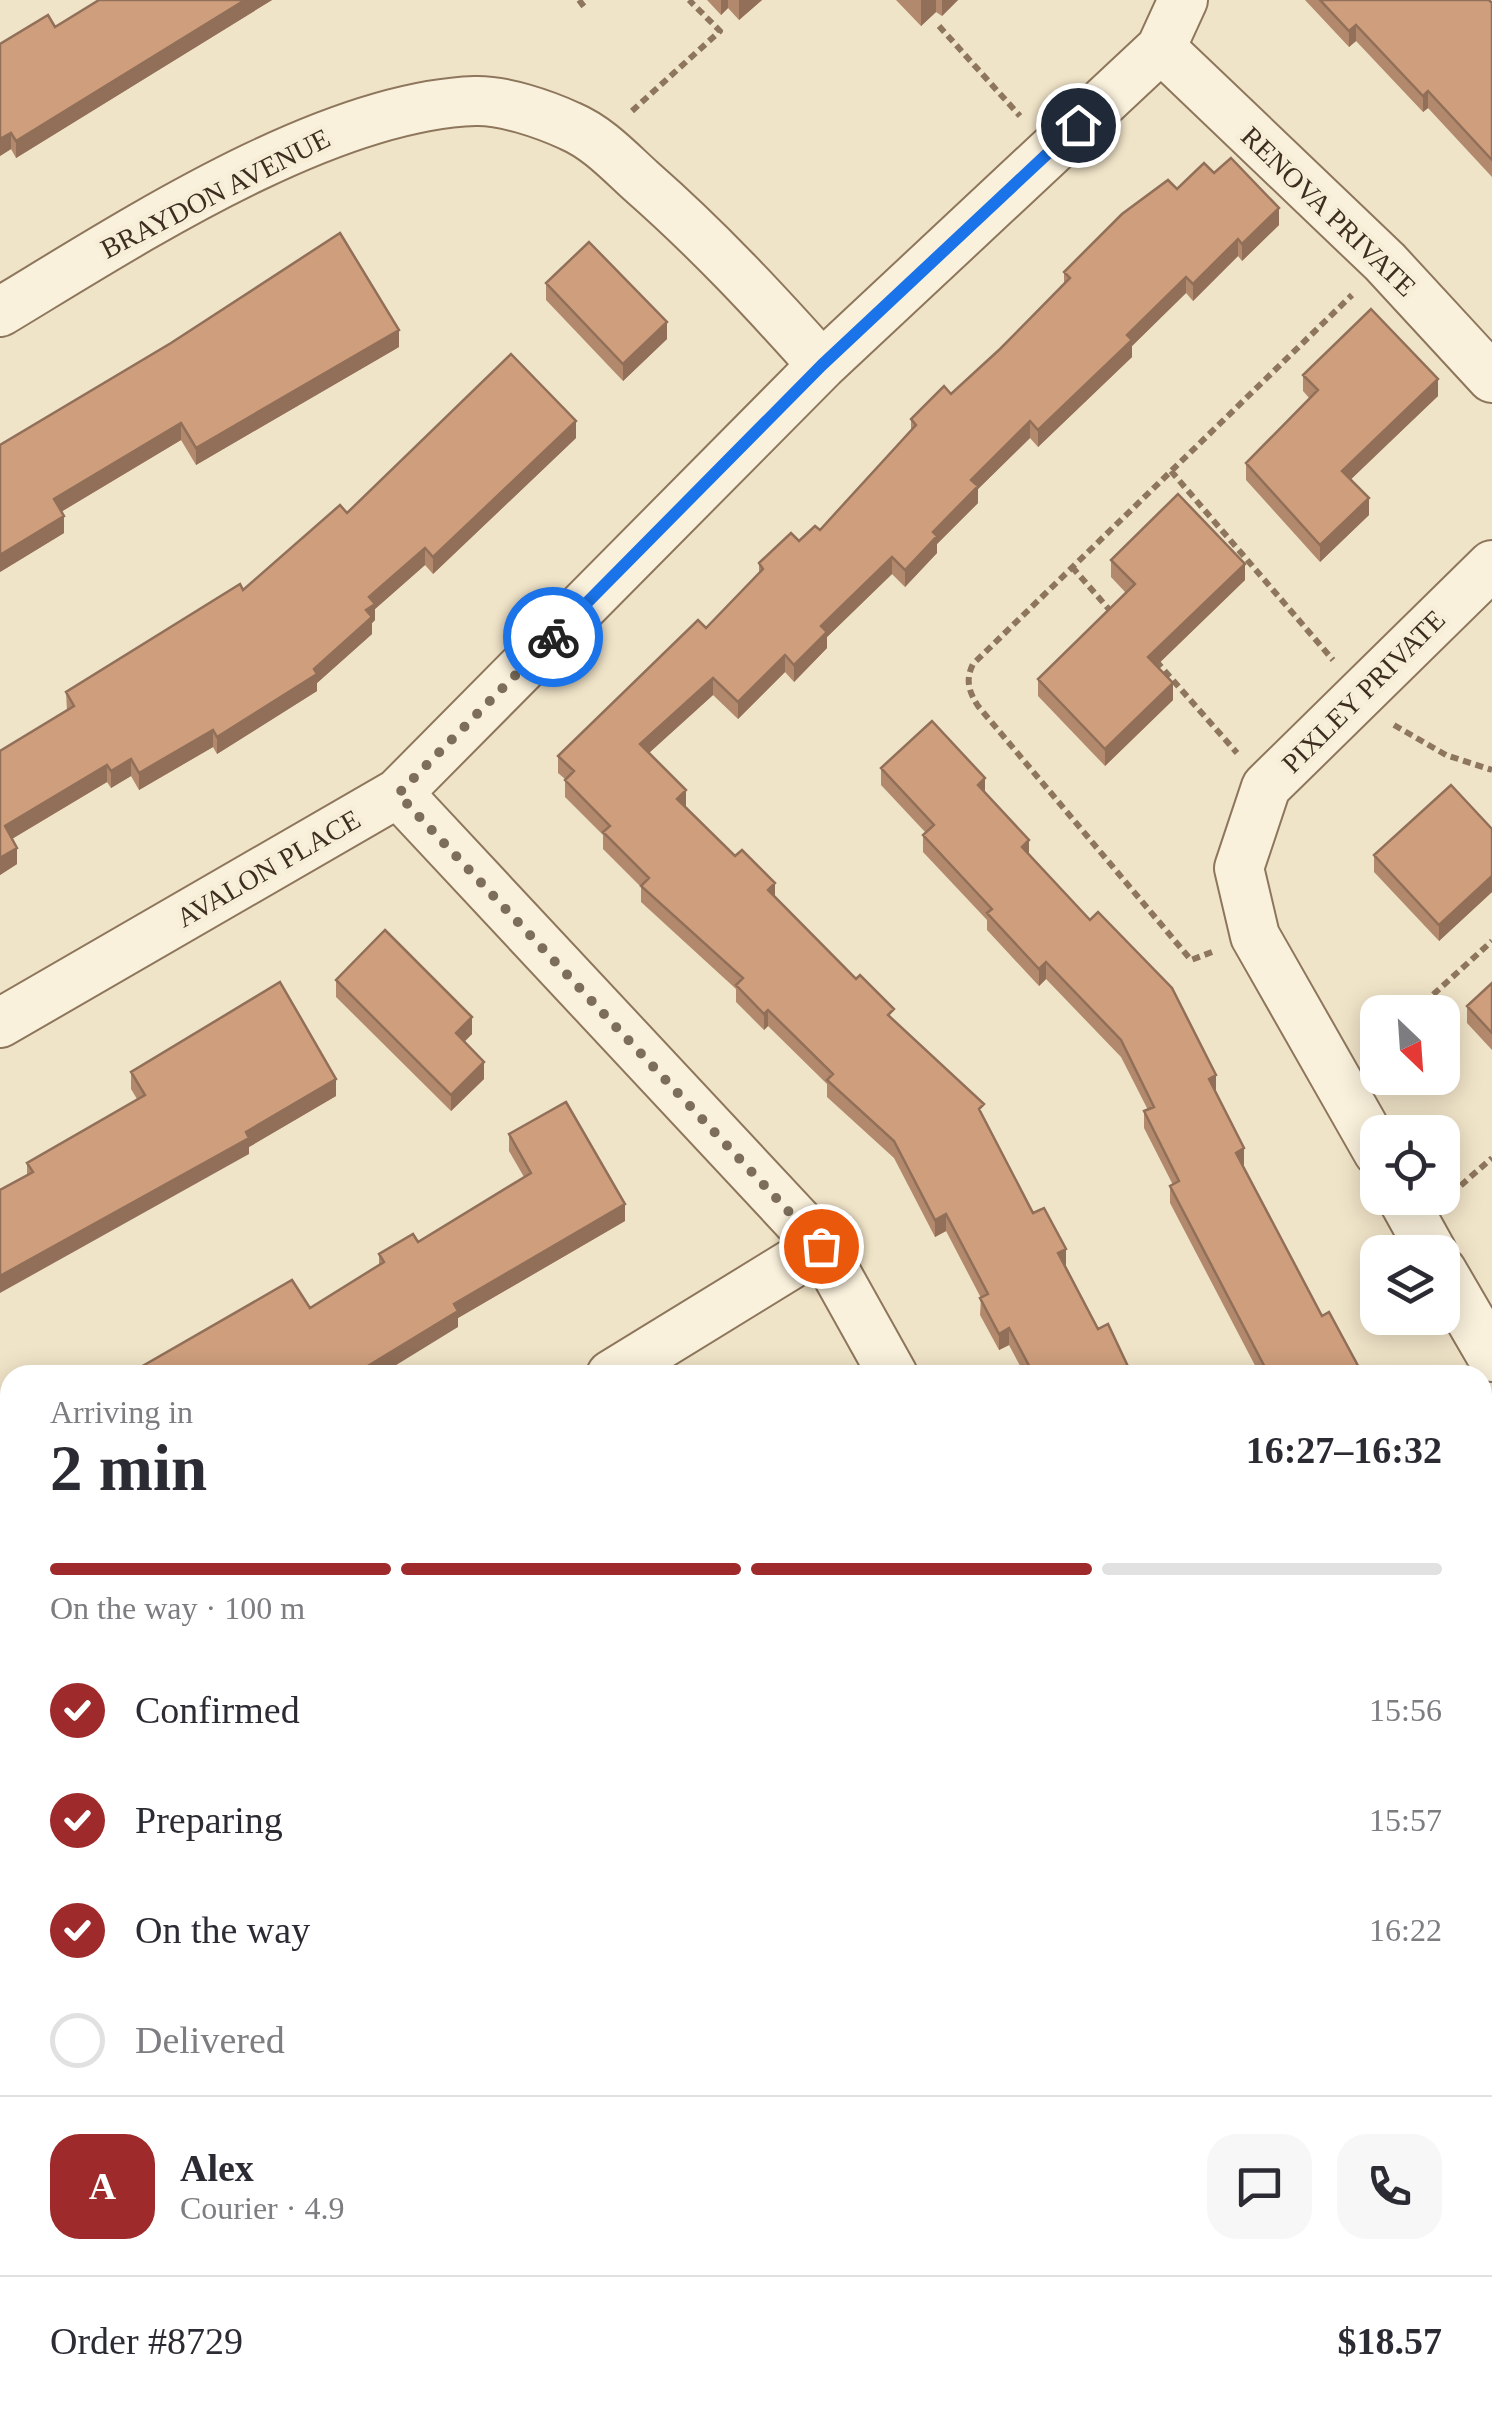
<!DOCTYPE html>
<meta charset="utf-8">
<style>
:root{--surface:#fff;--page:#f7f7f7;--text:#2b2b33;--muted:#7c7c81;--line:#e1e1e2;--accent:#9e2a2b}
body{margin:0;font-family:Georgia,serif;background:var(--page);color:var(--text);height:100vh;display:flex;flex-direction:column;font-size:38px;white-space:nowrap}
*{box-sizing:border-box;margin:0}
p{font-size:32px;color:var(--muted)}
.icon{flex:none;width:55px;height:55px;fill:none;stroke:currentColor;stroke-width:2;stroke-linecap:round;stroke-linejoin:round}
.map{position:relative;flex:1;overflow:hidden}
.sheet{position:absolute;left:0px;top:1365px;width:1492px;height:1062px;display:flex;flex-direction:column;background:var(--surface);border-radius:30px 30px 0 0;box-shadow:0 5px 25px #0003}
.sheet>*{flex:none}
.needle{width:65px;rotate:155deg}
.controls{position:absolute;left:1360px;top:995px;display:grid;gap:20px}
.controls a{display:grid;place-items:center;width:100px;height:100px;border-radius:20px;background:var(--surface);box-shadow:0 5px 25px #0003;font-size:50px}
.pin{position:absolute;display:grid;place-items:center;width:85px;height:85px;color:#fff;margin:-42px;border:5px solid #fff;border-radius:50%;box-shadow:0 2px 10px #0007}
.courier{position:absolute;display:grid;place-items:center;width:100px;height:100px;margin:-50px;border:8px solid #1a73e8;border-radius:50%;background:#fff;color:#222;box-shadow:0 2px 12px #0007}
.overview em{font-style:normal;font-weight:800}
.overview div{display:flex;flex-direction:column-reverse}
.overview{display:flex;align-items:center;justify-content:space-between;height:170px;padding:0 50px}
h1{font-size:65px;font-weight:800;line-height:75px}
.bar{display:grid;grid-template-columns:repeat(4,1fr);gap:15px 10px;align-content:center;height:120px;padding:0 50px}
.bar i{height:12px;border-radius:8px;background:var(--line)}
.bar .current{background:var(--accent)}
.bar p{grid-column:span 4}
.line{display:flex;align-items:center;gap:25px;padding:0 50px;border-top:2px solid var(--line)}
.line div{flex:1}
.round{display:grid;place-items:center;flex:none;width:105px;height:105px;border-radius:30px;background:var(--page)}
ol{padding:0 50px;list-style:none}
li{display:flex;align-items:center;gap:30px;height:110px}
li p{margin-inline-start:auto}
li .icon{padding:10px;border-radius:50%;background:var(--accent);color:#fff;stroke-width:4}
li:last-child{color:var(--muted)}
li i{width:55px;height:55px;border:5px solid var(--line);border-radius:50%}
.map>svg:first-child{display:block}
</style>
<div class="map">
<svg width="1492" height="2427" viewBox="0 0 1492 2427">
<rect width="100%" height="100%" fill="#f0e4c8"/>
<g fill="none" stroke-linecap="round" stroke-linejoin="round">
<!-- minor casing -->
<g stroke="#8d765c" stroke-width="52">
<path id="minor" d="M1161 48 1385 262 1492 378
M0 312C128 235 324 106 475 101 503 100 544 114 570 126 598 138 619 161 641 181 707 239 764 300 822 365
M398 793 821 1246 893 1375
M0 1023 398 793 822 365 1161 48 1183 0
M1378 1152 1255 936 1239 868 1266 787 1492 565
M1402 1198 1432 1252
M1442 1271 1492 1357
M611 1375 821 1246
M0 1750 10 1744
M1482 2313 1492 2308
M132 2427 138 2418
M1271 2427 1289 2418"/>
</g>
<!-- path -->
<path stroke="#8d765c" stroke-width="6" stroke-dasharray="8 5" stroke-linecap="butt" d="M579 0 585 8
M939 26 1020 116
M632 111 720 31 689 0
M1171 471 1333 660
M1072 567 1114 615
M1156 661 1237 753
M1394 725 1446 755 1492 770
M1212 952 1191 960 978 706C969 692 965 680 973 664L1352 295
M1414 1012 1492 941
M1451 1194 1492 1158
M1482 1466 1492 1459"/>
<!-- minor -->
<use href="#minor" stroke="#faf1dc" stroke-width="48"/>
</g>
<!-- wall -->
<path fill="#b2896c" d="M99 0H272L16 158 11 149 0 156 55 27Z
M707 0H762L739 20 728 8 721 15Z
M896 0H958L942 16 936 12 921 26Z
M1305 0H1489L1492 3V177L1428 108 1423 112 1356 41 1349 47Z
M1214 173 1279 225 1242 261 1238 256 1193 301 1186 293 1132 346V357L1038 447 1030 438 978 489V503L937 544V553L905 587 892 574 827 637V648L794 682 785 672 738 719 713 695 649 753 685 808 894 1020 984 1119 1033 1213 1066 1266 1098 1329 1132 1375H1025L1009 1345 999 1350 980 1315 981 1298 946 1231 935 1237 894 1158 827 1097V1084L768 1026 764 1030 736 1002V989L641 902V887L603 849V835L565 797V779L558 773V756L706 628 759 573V563L820 530 911 430V419L951 394 1000 349 1064 284V272L1177 189Z
M546 283 667 339 623 381 546 300Z
M399 347 196 465 181 440 61 512 64 533 0 572V445Z
M1303 375 1438 396 1350 479 1369 515 1320 562 1246 480V463L1310 399 1303 391Z
M576 438 433 574 425 565 375 609V620L372 623V634L317 683V691L217 754 213 747 139 790 131 776 111 788 107 782 12 839 17 864 0 875V751L67 711 66 692 243 590 347 513Z
M1111 560 1245 580 1156 666 1173 700 1105 766 1038 696V679L1126 593 1111 577Z
M881 768 985 793 1029 855 1216 1092 1243 1165 1322 1316 1363 1375H1260L1170 1203V1186L1173 1185 1144 1128V1111L1148 1110 1121 1057 1046 979 1039 986 987 930V920L923 852V835L926 833 881 785Z
M1492 829V892L1439 941 1374 872V855Z
M336 980 472 1034 464 1042 484 1079 451 1111 336 997Z
M1492 983V1050L1467 1023V1006Z
M131 1072 336 1096 249 1147V1154L27 1175V1163L137 1099 131 1089Z
M509 1134 625 1221 458 1318V1327L310 1308 379 1265V1254L418 1242 524 1177 509 1151Z
M1482 1598 1492 1611V1755L1482 1737Z
M10 2217V2292L0 2283V2228Z
M774 2418H1024L1005 2427H761V2424Z"/>
<!-- shaded-wall -->
<path fill="#916f58" d="M245 0H272L16 158V141Z
M721 0H728V8L721 15Z
M739 0H762L739 20Z
M921 0H936V12L921 26Z
M942 0H958L942 16Z
M1356 25V41L1349 47V31Z
M1428 91V108L1423 112V96Z
M11 133V149L0 156V139Z
M1279 208V225L1242 261V244Z
M1238 239V256L1193 301V284Z
M1186 277V293L1132 346V357L1038 447V430L1127 335Z
M667 322V339L623 381V364Z
M399 330V347L196 465V448Z
M1438 379V396L1342 488V471Z
M576 421V438L433 574V557Z
M1030 421V438L978 489V503L937 544V553L905 587V570L971 480Z
M181 423V440L54 516V499Z
M1369 498V515L1320 562V545Z
M64 516V533L0 572V555Z
M425 548V565L375 609V620L372 623V634L317 683V691L217 754V737L314 669 366 610 369 597Z
M892 557V574L827 637V648L794 682V665L821 626Z
M1245 564V580L1148 674V657Z
M785 655V672L738 719V702Z
M713 678V695L640 761V744Z
M1173 683V700L1105 766V749Z
M213 730V747L139 790V773Z
M131 759V776L111 788V771Z
M107 765V782L5 843V826Z
M985 778V795L978 785Z
M686 790V807L677 816V799Z
M1029 840V856L1022 847Z
M17 848V864L0 875V858Z
M1492 876V892L1439 941V925Z
M775 883V900L768 890Z
M1046 962V979L1039 986V969Z
M768 1010V1026L764 1030V1014Z
M472 1017V1034L456 1050V1033Z
M484 1062V1079L451 1111V1095Z
M1216 1075V1092L1209 1079Z
M336 1079V1096L249 1147V1154L0 1293V1276Z
M1244 1148V1165L1236 1169V1153Z
M625 1204V1221L458 1318V1327L380 1375H353L454 1304Z
M946 1214V1231L935 1237V1220Z
M1066 1249V1266L1058 1270V1253Z
M1009 1328V1345L999 1350V1334Z
M10 1531V1548L0 1554V1537Z
M10 1965V1982L0 1988V1971Z
M1492 2164V2180L1482 2186V2169Z
M475 2418H510L490 2427H455Z
M518 2418H530L518 2424Z
M972 2418H983V2427H955Z
M991 2418H1024L1005 2427H988V2419Z"/>
<!-- building -->
<path fill="#cf9f7d" stroke="#916f58" stroke-width="2.5" d="M99 0H245L16 141 11 133 0 139V44L48 15 55 27Z
M1320 0H1489L1492 3V160L1428 91 1423 96 1356 25 1349 31Z
M1231 158 1279 208 1242 244 1238 239 1193 284 1186 277 1127 335 1132 340 1038 430 1030 421 971 480 978 486 933 532 937 536 905 570 892 557 821 626 827 632 794 665 785 655 738 702 713 678 640 744 686 790 677 799 735 856 742 850 775 883 768 890 856 979 860 975 894 1009 888 1015 984 1104 979 1109 1033 1213 1044 1208 1066 1249 1058 1253 1098 1329 1108 1324 1132 1375H1034L1009 1328 999 1334 980 1298 988 1294 946 1214 935 1220 894 1141 827 1080 833 1074 768 1010 764 1014 736 985 743 978 641 886 649 878 603 832 610 826 565 780 574 771 558 756 698 620 706 628 763 569 759 563 791 533 799 541 815 526 820 530 916 425 911 419 944 386 951 394 1000 349 1070 278 1064 272 1122 214 1168 180 1177 189 1204 163 1214 173Z
M340 233 399 330 196 448 181 423 54 499 64 516 0 555V445L171 343Z
M589 242 667 322 623 364 546 283Z
M1371 309 1438 379 1342 471 1369 498 1320 545 1246 463 1318 390 1303 375Z
M511 354 576 421 433 557 425 548 369 597 375 604 366 610 372 617 314 669 317 674 217 737 213 730 139 773 131 759 111 771 107 765 5 826 17 848 0 858V751L74 706 66 692 240 584 243 590 340 505 347 513Z
M1178 494 1245 564 1148 657 1173 683 1105 749 1038 679 1135 584 1111 560Z
M932 721 985 778 978 785 1029 840 1022 847 1090 920 1098 912 1172 988 1216 1075 1209 1079 1244 1148 1236 1153 1322 1316 1329 1312 1363 1375H1269L1170 1186 1179 1181 1144 1111 1154 1107 1121 1040 1046 962 1039 969 987 913 992 909 923 835 934 825 881 768Z
M1451 785 1492 829V876L1439 925 1374 855Z
M385 930 472 1017 456 1033 484 1062 451 1095 336 980Z
M280 982 336 1079 246 1132 249 1138 0 1276V1190L33 1172 27 1163 145 1095 131 1072Z
M1492 983V1033L1467 1006Z
M566 1102 625 1204 454 1304 458 1311 353 1375H127L292 1280 310 1308 384 1262 379 1254 413 1234 418 1242 531 1173 509 1134Z
M10 1452V1531L0 1537V1457Z
M1485 1597 1492 1611V1738L1482 1721V1598Z
M4 1879 9 1886 10 1885V1965L0 1971V1881Z
M1492 2074V2164L1482 2169V2079Z
M10 2217V2276L0 2266V2228Z
M319 2418H475L455 2427H301Z
M774 2418H972L955 2427H762L761 2424Z"/>
<g fill="none" stroke-linecap="round" stroke-linejoin="round">
<!-- done -->
<path stroke="#7c6e5b" stroke-width="10" stroke-dasharray="0 18" d="M553 637 398 794 821 1246"/>
<!-- route -->
<path stroke="#1a73e8" stroke-width="12" d="M553 637 822 365 1078 125"/>
</g>
<g text-anchor="middle" stroke-width="9" stroke-linejoin="round" paint-order="stroke">
<!-- street labels -->
<g font-size="28" fill="#3d2e20" stroke="#f7eed8">
<text transform="translate(215 193) rotate(-27)" y="10">BRAYDON AVENUE</text>
<text transform="translate(1329 211) rotate(44)" y="10">RENOVA PRIVATE</text>
<text transform="translate(1363 691) rotate(-45)" y="10">PIXLEY PRIVATE</text>
<text transform="translate(268 868) rotate(-30)" y="10">AVALON PLACE</text>
</g>
</g>
</svg>
<div class="controls">
<a><svg class="needle" viewBox="-14 -14 28 28"><path d="M0-13l5 13h-10z" fill="#e53935"/><path d="M0 13l5-13h-10z" fill="#7c7c81"/></svg></a>
<a><svg class="icon" aria-label="locate" viewBox="0 0 24 24"><circle cx="12" cy="12" r="6"/><path d="M12 2v4M12 18v4M2 12h4M18 12h4"/></svg></a>
<a><svg class="icon" aria-label="layers" viewBox="0 0 24 24"><path d="M12 4l9 5-9 5-9-5zM3 14l9 5 9-5"/></svg></a>
</div>
<div class="pin" style="left:821px;top:1246px;background:#ea580c"><svg class="icon" aria-label="bag" viewBox="0 0 24 24"><path d="M5 8h14l-1 12H6zM9 8a3 3 0 0 1 6 0"/></svg></div>
<div class="pin" style="left:1078px;top:125px;background:#1f2937"><svg class="icon" aria-label="home" viewBox="0 0 24 24"><path d="M3 11l9-7 9 7M6 9v11h12V9"/></svg></div>
<div class="courier" style="left:553px;top:637px"><svg class="icon" aria-label="bike" viewBox="0 0 24 24"><circle cx="6" cy="16" r="4"/><circle cx="18" cy="16" r="4"/><path d="M6 16l4-8h5l3 8M10 8l3 8H6M13 5h3"/></svg></div>
<section class="sheet">
<div class="overview"><div><h1>2 min</h1><p>Arriving in</p></div><em>16:27–16:32</em></div>
<div class="bar"><i class="current"></i><i class="current"></i><i class="current"></i><i></i><p>On the way · 100 m</p></div>
<ol>
<li><svg class="icon" aria-label="check" viewBox="0 0 24 24"><path d="M5 12l5 5 9-10"/></svg>Confirmed<p>15:56</p></li>
<li><svg class="icon" aria-label="check" viewBox="0 0 24 24"><path d="M5 12l5 5 9-10"/></svg>Preparing<p>15:57</p></li>
<li><svg class="icon" aria-label="check" viewBox="0 0 24 24"><path d="M5 12l5 5 9-10"/></svg>On the way<p>16:22</p></li>
<li><i></i>Delivered</li>
</ol>
<div class="line" style="height:180px"><b class="round" style="background:var(--accent);color:#fff">A</b><div><b>Alex</b><p>Courier · 4.9</p></div><a class="round"><svg class="icon" aria-label="chat" viewBox="0 0 24 24"><path d="M4 5h16v11H9l-5 4z"/></svg></a><a class="round"><svg class="icon" aria-label="phone" viewBox="0 0 24 24"><path d="M5 4h4l2 5-3 2q2 4 5 5l2-3 5 2v4C11 20 4 13 5 4z"/></svg></a></div>
<div class="line" style="height:130px"><div>Order #8729</div><b>$18.57</b></div>
</section>
</div>
